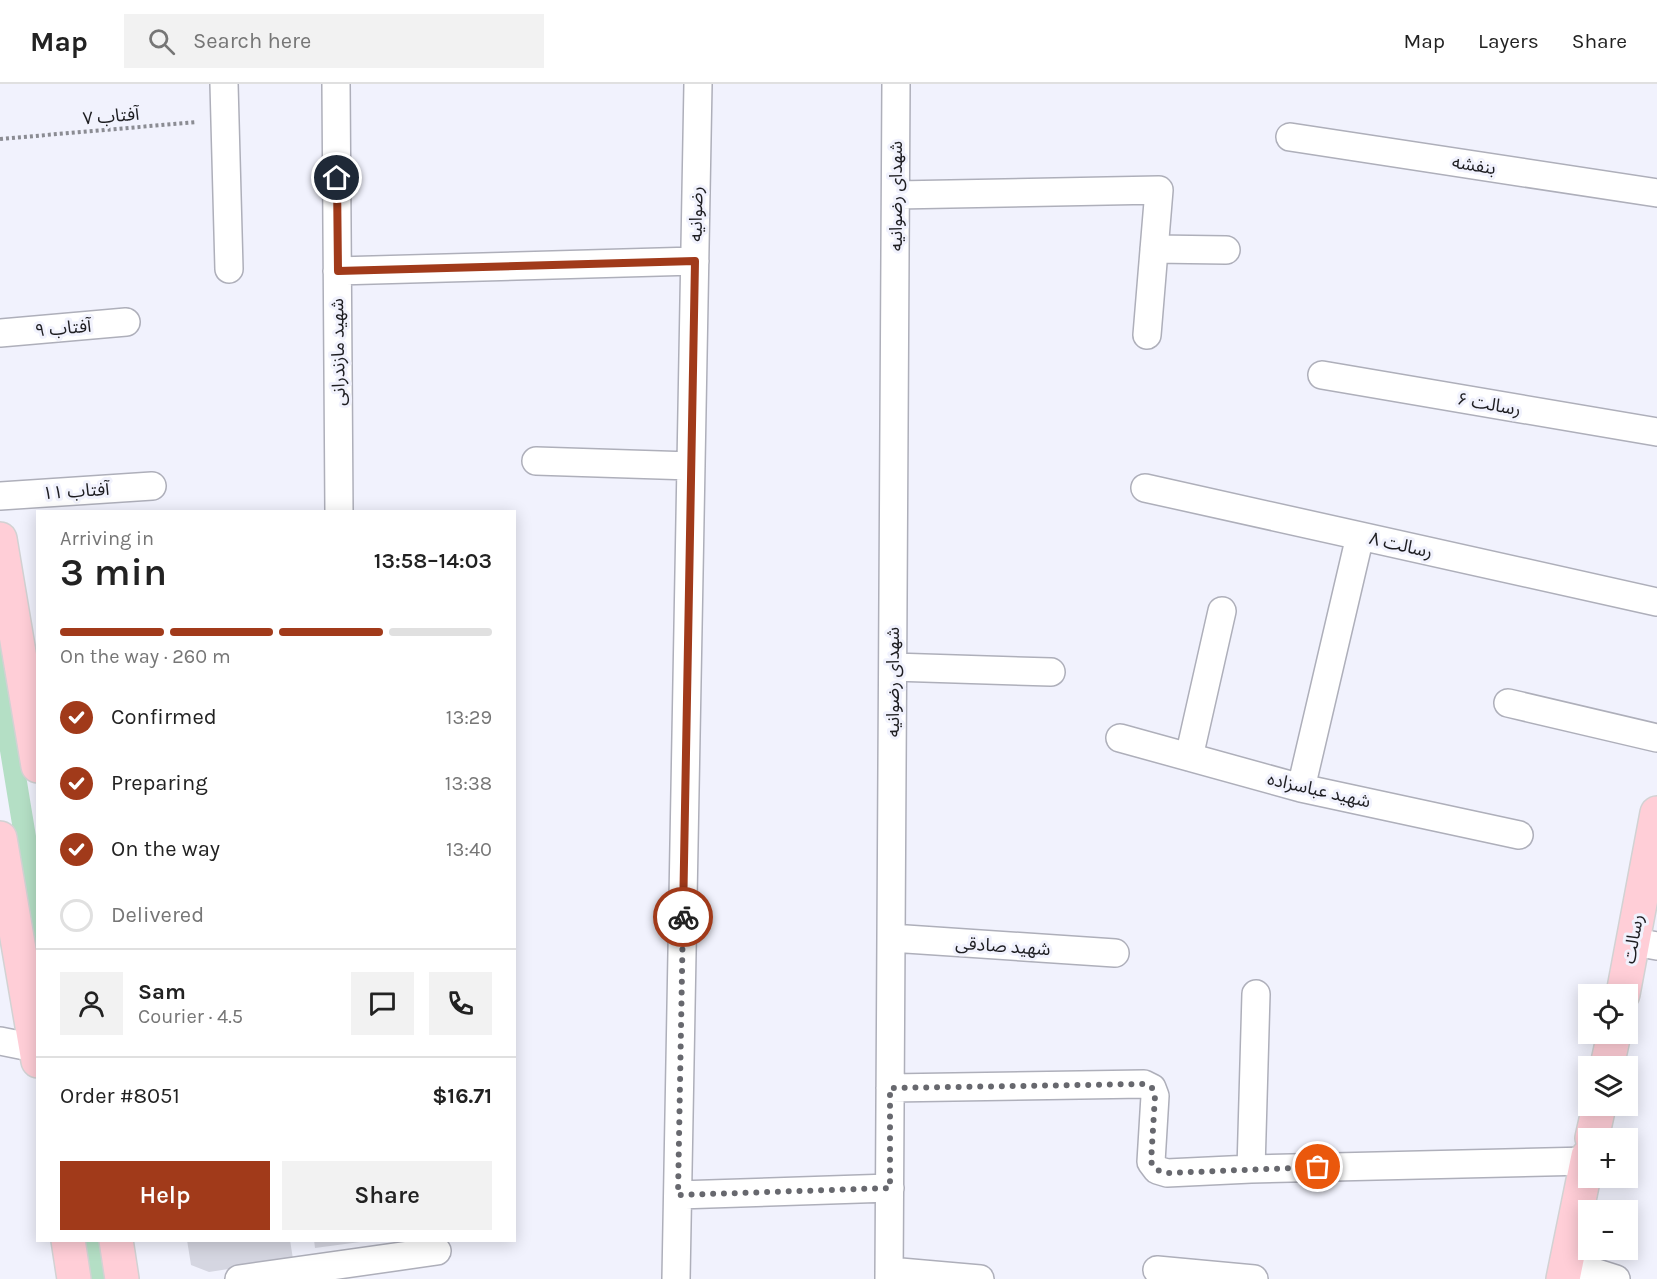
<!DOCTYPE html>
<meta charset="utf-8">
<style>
:root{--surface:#fff;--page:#f2f2f2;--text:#222;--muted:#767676;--line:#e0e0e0;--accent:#a13a1a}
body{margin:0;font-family:Karla,"Noto Sans Arabic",sans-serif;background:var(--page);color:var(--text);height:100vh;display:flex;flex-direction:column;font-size:22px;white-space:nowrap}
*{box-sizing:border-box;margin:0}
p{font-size:20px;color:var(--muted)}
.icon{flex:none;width:33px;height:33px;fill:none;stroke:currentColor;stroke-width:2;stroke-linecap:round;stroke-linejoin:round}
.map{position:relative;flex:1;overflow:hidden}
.panel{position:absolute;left:36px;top:426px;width:480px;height:732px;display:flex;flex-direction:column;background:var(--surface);border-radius:0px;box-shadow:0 3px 15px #0003}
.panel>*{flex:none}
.buttons{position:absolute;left:1578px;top:900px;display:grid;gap:12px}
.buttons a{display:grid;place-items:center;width:60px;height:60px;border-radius:0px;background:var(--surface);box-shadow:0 3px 15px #0003;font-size:30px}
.pin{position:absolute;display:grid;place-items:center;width:51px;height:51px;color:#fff;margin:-26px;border:3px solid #fff;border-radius:50%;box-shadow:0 2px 6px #0007}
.courier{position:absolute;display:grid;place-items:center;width:60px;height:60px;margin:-30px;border:4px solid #a13a1a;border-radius:50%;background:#fff;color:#222;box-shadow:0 2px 8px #0007}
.overview em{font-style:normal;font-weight:600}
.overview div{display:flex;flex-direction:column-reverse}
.overview{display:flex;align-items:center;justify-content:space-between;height:102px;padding:0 24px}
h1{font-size:39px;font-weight:600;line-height:45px}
.bar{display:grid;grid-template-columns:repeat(4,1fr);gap:9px 6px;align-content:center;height:72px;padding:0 24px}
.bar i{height:8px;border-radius:4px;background:var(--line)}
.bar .selected{background:var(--accent)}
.bar p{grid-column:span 4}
.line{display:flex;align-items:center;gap:15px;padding:0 24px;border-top:2px solid var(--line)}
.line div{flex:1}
.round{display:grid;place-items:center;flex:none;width:63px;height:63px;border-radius:0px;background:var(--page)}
ol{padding:0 24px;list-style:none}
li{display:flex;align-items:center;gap:18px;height:66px}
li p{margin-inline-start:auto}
li .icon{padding:6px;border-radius:50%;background:var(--accent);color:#fff;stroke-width:4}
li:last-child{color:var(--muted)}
li i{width:33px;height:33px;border:3px solid var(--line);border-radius:50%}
.action{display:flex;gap:12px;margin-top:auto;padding:12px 24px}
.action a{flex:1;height:69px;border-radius:0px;background:var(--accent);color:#fff;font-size:24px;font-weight:600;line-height:69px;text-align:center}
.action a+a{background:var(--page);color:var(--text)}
header{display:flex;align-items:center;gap:36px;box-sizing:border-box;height:84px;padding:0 30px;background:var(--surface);border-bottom:2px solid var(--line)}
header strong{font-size:28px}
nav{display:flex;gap:33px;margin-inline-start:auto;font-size:21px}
.search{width:420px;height:54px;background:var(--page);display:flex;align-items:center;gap:15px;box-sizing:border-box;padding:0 21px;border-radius:0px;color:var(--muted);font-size:22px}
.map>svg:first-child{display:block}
</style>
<header>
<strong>Map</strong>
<div class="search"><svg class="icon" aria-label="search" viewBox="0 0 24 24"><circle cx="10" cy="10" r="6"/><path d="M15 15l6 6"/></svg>Search here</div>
<nav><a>Map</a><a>Layers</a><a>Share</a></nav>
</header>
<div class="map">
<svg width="1657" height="1195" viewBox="0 0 1657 1195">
<rect width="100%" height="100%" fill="#f1f2fd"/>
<!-- green -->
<path fill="#b4dfc5" d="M0 534 37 758V893L0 667Z
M82 1157H104L111 1195H89Z"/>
<!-- building -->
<path fill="#d5d6e1" d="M187 1156H290L293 1175 209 1188 191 1181Z
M314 1156H360V1158L315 1164Z"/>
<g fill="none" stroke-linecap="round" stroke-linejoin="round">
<!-- minor casing -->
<g stroke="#aeafba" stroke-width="30">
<path id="minor" d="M224 0 229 185
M336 0 339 428
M1290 53 1657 109
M896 111 1159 106 1147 251
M1154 165 1226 166
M337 187 695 177
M0 249 126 238
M1322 291 1657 348
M536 377 691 382
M1145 404 1657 518
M0 412 152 402
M893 583 1051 588
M1508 619 1657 654
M1120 654 1301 704 1519 751
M1189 673 1222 527
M1301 704 1360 452
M891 854 1115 869
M1634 858 1657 862
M0 957 35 964
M890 1004 1144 1000 1152 1004 1155 1012 1151 1078 1157 1086 1167 1089 1251 1085 1588 1077
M1251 1085 1256 910
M678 1111 890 1104
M1566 1179 1616 1195
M1157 1186 1254 1195
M889 1187 980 1195
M239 1195 437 1167
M676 1195 698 0
M889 1195 896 0"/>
</g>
<!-- major casing -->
<g stroke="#d2d2d3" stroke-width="36">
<path id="major" d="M0 455 38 682
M0 754 38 977
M1623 910 1657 729
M1607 982 1614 950
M1592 1054 1599 1022
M68 1156 74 1195
M116 1156 122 1195
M1563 1195 1588 1072"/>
</g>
<!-- path -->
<path stroke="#8b8c93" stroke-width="4" stroke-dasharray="3 3" stroke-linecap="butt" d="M0 55 197 38"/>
<!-- minor -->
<use href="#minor" stroke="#fff" stroke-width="27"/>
<!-- major -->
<use href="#major" stroke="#ffced7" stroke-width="33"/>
</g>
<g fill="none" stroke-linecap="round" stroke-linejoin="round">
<!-- done -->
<path stroke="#67686e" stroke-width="6" stroke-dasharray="0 10.8" d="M683 833 678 1111 890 1104V1004L1144 1000 1152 1004 1155 1012 1151 1078 1157 1086 1167 1089 1318 1083"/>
<!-- route -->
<path stroke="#a13a1a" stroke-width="8" d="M337 94 338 187 695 177 683 833"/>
</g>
<g text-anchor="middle" stroke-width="6" stroke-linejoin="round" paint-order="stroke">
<!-- street labels -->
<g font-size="18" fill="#1d1d21" stroke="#f1f2fd">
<text transform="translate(111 32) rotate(-5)" y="6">آفتاب ۷</text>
<text transform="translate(1474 81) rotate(9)" y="6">بنفشه</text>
<text transform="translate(896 112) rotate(-90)" y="6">شهدای رضوانیه</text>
<text transform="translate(696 130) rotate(-89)" y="6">رضوانیه</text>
<text transform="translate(63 244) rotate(-5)" y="6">آفتاب ۹</text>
<text transform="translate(338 268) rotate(-91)" y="6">شهید مازندرانی</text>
<text transform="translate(1489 320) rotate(10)" y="6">رسالت ۶</text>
<text transform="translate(76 407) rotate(-4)" y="6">آفتاب ۱۱</text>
<text transform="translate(1401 461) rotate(13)" y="6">رسالت ۸</text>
<text transform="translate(893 598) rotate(-90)" y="6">شهدای رضوانیه</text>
<text transform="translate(1319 706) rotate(13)" y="6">شهید عباسزاده</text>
<text transform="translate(1633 855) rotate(-80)" y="6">رسالت</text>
<text transform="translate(1003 862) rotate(4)" y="6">شهید صادقی</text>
</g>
</g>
</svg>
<div class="buttons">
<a><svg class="icon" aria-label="locate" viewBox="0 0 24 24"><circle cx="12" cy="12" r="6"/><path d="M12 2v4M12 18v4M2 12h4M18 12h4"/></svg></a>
<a><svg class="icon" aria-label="layers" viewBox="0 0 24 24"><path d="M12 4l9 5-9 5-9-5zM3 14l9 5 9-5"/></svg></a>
<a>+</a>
<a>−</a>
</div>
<div class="pin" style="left:1318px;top:1083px;background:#ea580c"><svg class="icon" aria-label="bag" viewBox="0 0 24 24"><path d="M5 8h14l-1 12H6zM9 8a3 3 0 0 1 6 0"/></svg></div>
<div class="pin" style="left:337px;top:94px;background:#1f2937"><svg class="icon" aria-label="home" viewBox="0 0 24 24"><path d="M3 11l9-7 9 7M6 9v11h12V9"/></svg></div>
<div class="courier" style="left:683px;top:833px"><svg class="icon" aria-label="bike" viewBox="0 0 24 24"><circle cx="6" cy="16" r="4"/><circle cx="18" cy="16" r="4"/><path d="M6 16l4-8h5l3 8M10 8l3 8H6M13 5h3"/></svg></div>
<section class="panel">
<div class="overview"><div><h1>3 min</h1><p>Arriving in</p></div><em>13:58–14:03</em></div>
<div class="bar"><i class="selected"></i><i class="selected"></i><i class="selected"></i><i></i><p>On the way · 260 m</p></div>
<ol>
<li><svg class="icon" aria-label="check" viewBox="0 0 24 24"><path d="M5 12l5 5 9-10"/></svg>Confirmed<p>13:29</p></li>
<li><svg class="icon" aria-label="check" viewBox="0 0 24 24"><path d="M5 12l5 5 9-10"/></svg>Preparing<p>13:38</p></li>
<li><svg class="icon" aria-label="check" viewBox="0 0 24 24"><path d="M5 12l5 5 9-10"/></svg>On the way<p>13:40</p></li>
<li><i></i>Delivered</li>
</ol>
<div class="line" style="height:108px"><a class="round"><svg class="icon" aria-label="person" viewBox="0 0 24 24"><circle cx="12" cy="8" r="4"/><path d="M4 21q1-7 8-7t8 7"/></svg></a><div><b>Sam</b><p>Courier · 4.5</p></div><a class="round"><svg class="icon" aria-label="chat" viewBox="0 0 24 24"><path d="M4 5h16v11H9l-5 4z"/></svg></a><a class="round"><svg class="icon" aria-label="phone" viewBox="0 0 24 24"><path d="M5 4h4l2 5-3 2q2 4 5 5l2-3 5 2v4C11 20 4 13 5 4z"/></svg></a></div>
<div class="line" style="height:78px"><div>Order #8051</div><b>$16.71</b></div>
<div class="action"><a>Help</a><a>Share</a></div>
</section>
</div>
